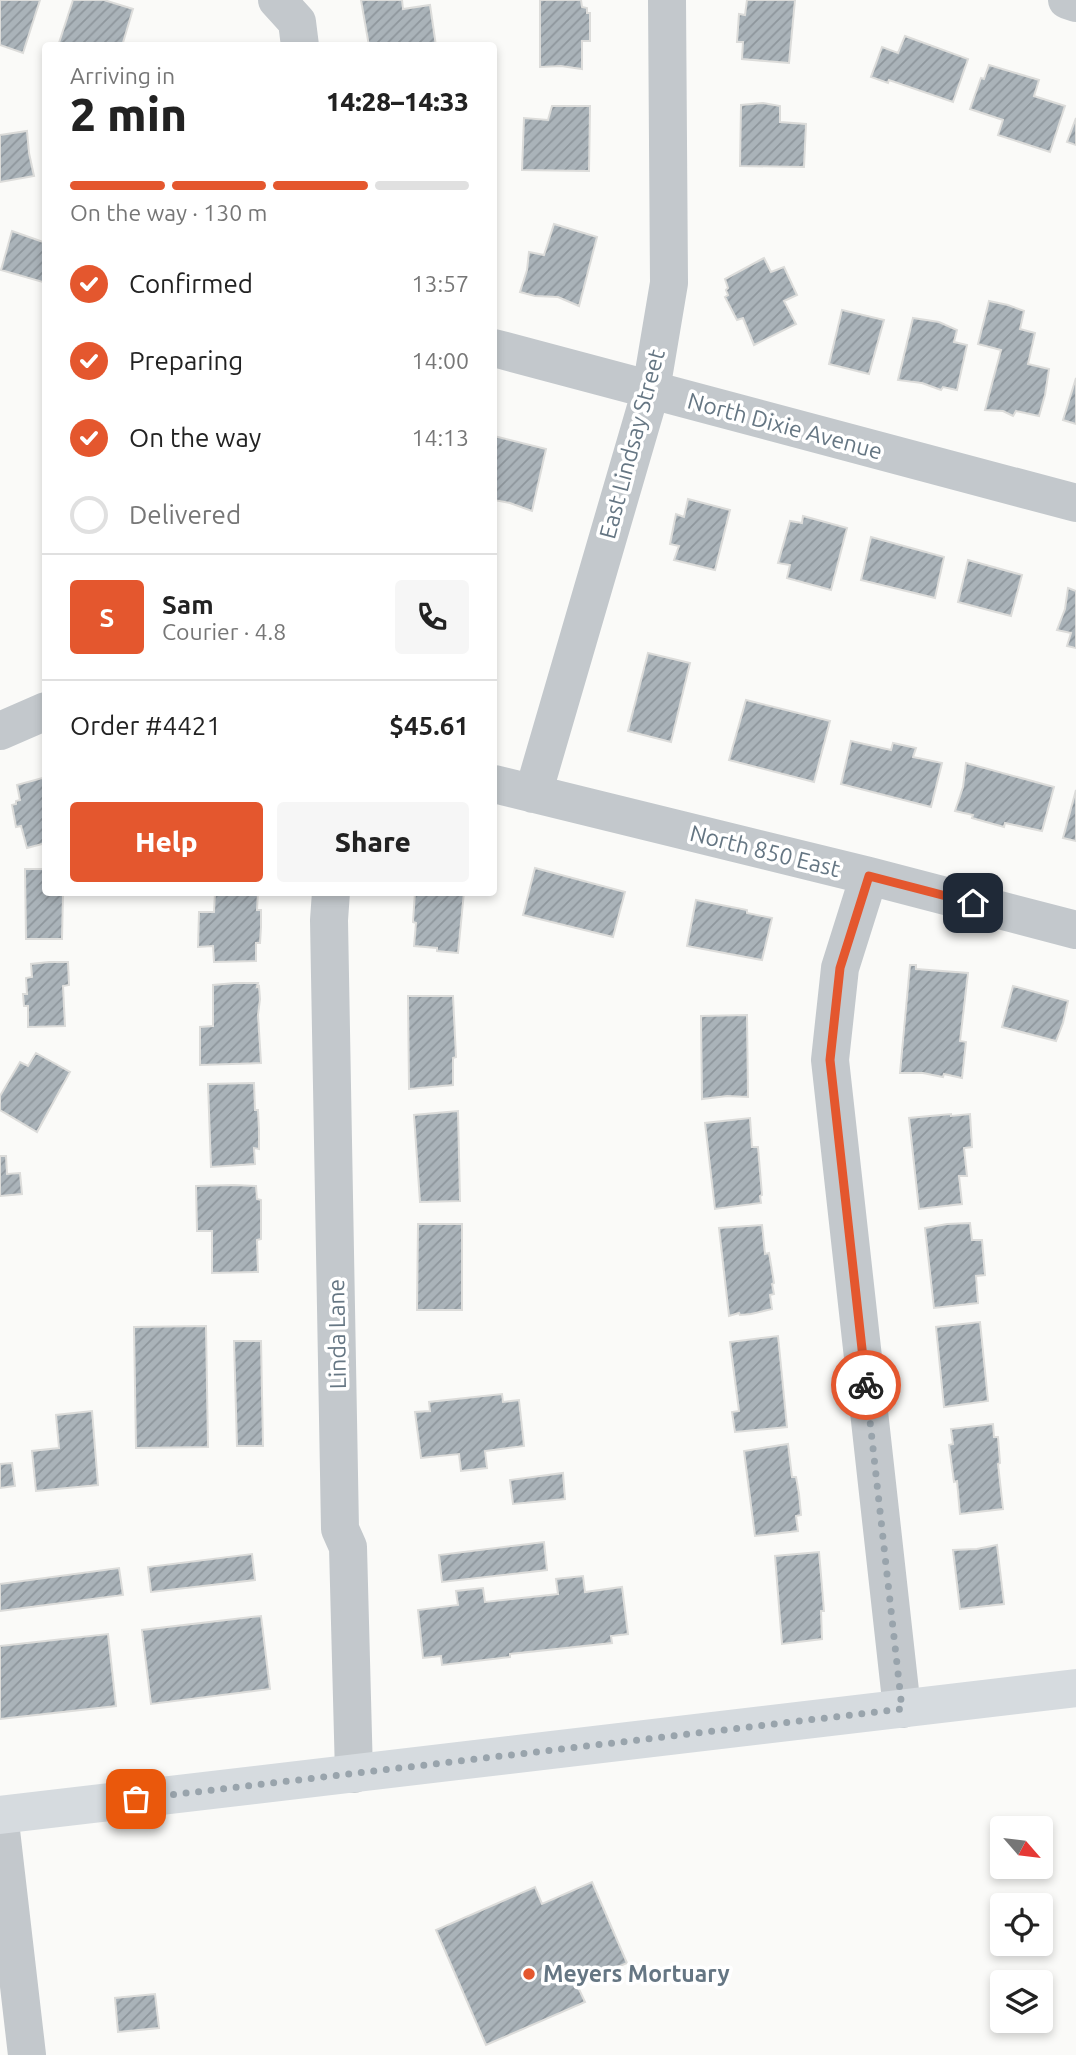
<!DOCTYPE html>
<meta charset="utf-8">
<style>
:root{--surface:#fff;--page:#f6f6f6;--text:#222;--muted:#767676;--line:#e0e0e0;--accent:#e4572e}
body{margin:0;font-family:Ubuntu,sans-serif;background:var(--page);color:var(--text);height:100vh;display:flex;flex-direction:column;font-size:26px;white-space:nowrap}
*{box-sizing:border-box;margin:0}
p{font-size:23px;color:var(--muted)}
.icon{flex:none;width:38px;height:38px;fill:none;stroke:currentColor;stroke-width:2;stroke-linecap:round;stroke-linejoin:round}
.map{position:relative;flex:1;overflow:hidden}
.drawer{position:absolute;left:42px;top:42px;width:455px;height:854px;display:flex;flex-direction:column;background:var(--surface);border-radius:7px;box-shadow:0 4px 10px #0003}
.drawer>*{flex:none}
.needle{width:46px;rotate:118deg}
.fabs{position:absolute;left:990px;top:1816px;display:grid;gap:14px}
.fabs a{display:grid;place-items:center;width:63px;height:63px;border-radius:7px;background:var(--surface);box-shadow:0 4px 10px #0003;font-size:35px}
.pin{position:absolute;display:grid;place-items:center;width:60px;height:60px;color:#fff;margin:-30px;border-radius:14px;box-shadow:0 4px 10px #0006}
.courier{position:absolute;display:grid;place-items:center;width:70px;height:70px;margin:-35px;border:5px solid #e4572e;border-radius:50%;background:#fff;color:#222;box-shadow:0 2px 9px #0007}
.head em{font-style:normal;font-weight:800}
.head div{display:flex;flex-direction:column-reverse}
.head{display:flex;align-items:center;justify-content:space-between;height:119px;padding:0 28px}
h1{font-size:46px;font-weight:800;line-height:52px}
.bar{display:grid;grid-template-columns:repeat(4,1fr);gap:10px 7px;align-content:center;height:84px;padding:0 28px}
.bar i{height:9px;border-radius:5px;background:var(--line)}
.bar .active{background:var(--accent)}
.bar p{grid-column:span 4}
.line{display:flex;align-items:center;gap:18px;padding:0 28px;border-top:2px solid var(--line)}
.line div{flex:1}
.round{display:grid;place-items:center;flex:none;width:74px;height:74px;border-radius:7px;background:var(--page)}
ol{padding:0 28px;list-style:none}
li{display:flex;align-items:center;gap:21px;height:77px}
li p{margin-inline-start:auto}
li .icon{padding:7px;border-radius:50%;background:var(--accent);color:#fff;stroke-width:4}
li:last-child{color:var(--muted)}
li i{width:38px;height:38px;border:4px solid var(--line);border-radius:50%}
.primary-button{display:flex;gap:14px;margin-top:auto;padding:14px 28px}
.primary-button a{flex:1;height:80px;border-radius:7px;background:var(--accent);color:#fff;font-size:28px;font-weight:800;line-height:80px;text-align:center}
.primary-button a+a{background:var(--page);color:var(--text)}
.map>svg:first-child{display:block}
</style>
<div class="map">
<svg width="1076" height="2055" viewBox="0 0 1076 2055">
<defs>
<pattern id="building-hatch" width="6" height="6" patternUnits="userSpaceOnUse" patternTransform="scale(1.75)"><rect width="6" height="6" fill="#aab3b9"/><path d="M-1 1l2-2M0 6l6-6M5 7l2-2" fill="none" stroke="#8e969c"/></pattern>
</defs>
<rect width="100%" height="100%" fill="#fafaf8"/>
<!-- building -->
<path fill="url(#building-hatch)" stroke="#dcdcda" stroke-width="2" d="M0 0H40L23 53 0 45Z
M73 0H104L133 9 122 46H58Z
M361 0H402L403 9 430 5 436 46H369Z
M540 0H581L582 7 587 8V13H590V41H582V69L561 66 540 67Z
M747 0H795L789 63 742 59 743 42H737L739 14 745 15Z
M905 36 968 59 953 102 889 80 888 83 871 77 882 47 898 53Z
M989 65 1039 80 1034 96 1065 106 1050 152 998 135 1003 120 970 109 981 78 984 79Z
M763 103 780 106V122L806 124 804 167 740 166 741 105Z
M552 106H590L589 171 522 170 524 118 548 120Z
M1076 118V145L1067 142Z
M27 131 29 153 34 176 0 182V135Z
M554 224 597 237 579 306 558 297 535 296 520 292 527 270 529 252 544 255Z
M12 231 46 243V283L1 270Z
M764 258 771 272 784 267 797 295 784 301 796 324 754 345 743 318 737 320 725 297 728 295 726 290 728 288 725 279Z
M989 301 1008 305 1024 311 1020 329 1035 333 1028 364 1049 369 1045 395 1039 416 1016 411 1013 416 1003 411 985 410 1001 350 978 344Z
M842 310 884 320 869 374 829 364Z
M913 318 939 322 957 330 954 342 967 345 957 390 943 387 941 390 922 383 898 380Z
M1076 378V424L1063 420Z
M494 436 546 449 532 511 510 503 494 500Z
M688 499 730 510 715 570 674 560 679 546 670 544 676 514 684 517Z
M803 516 847 528 831 590 787 578 790 565 778 563 790 521 802 523Z
M871 537 944 557 935 598 861 580Z
M968 560 1022 575 1011 616 958 602Z
M1068 588 1076 591V648L1067 646 1071 633 1057 630 1065 609Z
M648 653 690 663 671 742 628 731Z
M746 700 830 721 814 782 729 760Z
M851 741 891 750 893 743 916 748 913 757 942 763 931 807 841 784Z
M966 763 1054 787 1042 831 1005 823 1004 827 972 818 973 815 955 811 963 787Z
M46 777V843L27 848 21 826 16 827 12 805 16 804V801L20 800 17 785Z
M1076 790V841L1063 838Z
M535 868 625 892 613 937 523 915Z
M25 869H46V892H77V895H63L62 939H26Z
M215 892H258L257 910H261V927L260 943H256V961L214 962 213 946 198 947 199 912H214Z
M415 892H464L458 953 437 951V948L414 946 416 923 413 922Z
M696 900 747 910V913L772 918 762 960 687 946Z
M49 962H68L69 985 63 986 65 1026 28 1027V1006H24L23 994H27L26 978 32 977 31 964Z
M910 965H916V969L968 973 960 1041 966 1042 962 1078 944 1074 943 1077 923 1073H900Z
M236 983H258L257 987 259 986 260 999 258 1015 261 1063 200 1065V1027L213 1026V985Z
M1013 986 1068 1001 1063 1023 1056 1041 1002 1027Z
M408 996H453L456 1057 453 1058V1085L409 1089Z
M747 1015 748 1097 727 1096 702 1099 701 1016Z
M36 1053 70 1072 37 1132 0 1110V1096L20 1062 28 1066Z
M254 1083 255 1110H258L259 1130V1149L254 1148 255 1164 211 1167 208 1084Z
M458 1111 460 1201 420 1202 414 1115Z
M951 1114V1116L970 1114 972 1147 964 1148 967 1176H959L962 1204 919 1209 909 1118Z
M750 1118 752 1147H758L762 1195 760 1196 761 1203 715 1209 705 1123Z
M0 1156H6L7 1174 20 1173 22 1194 0 1196Z
M234 1185 256 1186 257 1199 261 1200V1239L257 1240 258 1272 212 1273V1231H197L196 1186Z
M970 1223 972 1240H982L985 1275 976 1276 978 1303 934 1308 925 1228 947 1224Z
M418 1224H462V1310H417Z
M762 1225 765 1254 769 1253 774 1283 772 1284 774 1294 770 1295 772 1309 751 1314 740 1315 739 1313 729 1316 719 1228Z
M980 1322 988 1401 944 1407 936 1327Z
M206 1326 208 1447 136 1448 134 1327Z
M778 1336 787 1427 735 1432 732 1412 739 1411 730 1342Z
M234 1341H261L263 1446H237Z
M502 1394 503 1402 519 1400 524 1446 485 1451 487 1468 461 1471 459 1454 421 1458 415 1412 430 1411 429 1402Z
M92 1411 98 1485 36 1491 32 1451 59 1448 56 1415Z
M993 1424 994 1437H998L1000 1463 998 1464 1003 1509 960 1514 957 1481 954 1482 949 1445 953 1444 951 1429Z
M788 1444 792 1477H796L799 1494 801 1515 796 1516 798 1531 755 1536 744 1451Z
M12 1463 15 1486 0 1488V1464Z
M563 1473 565 1499 513 1504 510 1480Z
M544 1542 547 1570 442 1582 439 1555Z
M997 1545 1004 1604 960 1609 953 1550 977 1549Z
M819 1552 824 1611H821L822 1639 782 1644 775 1556Z
M252 1554 255 1580 151 1592 148 1567Z
M119 1568 123 1595 0 1611V1584Z
M583 1576 585 1592 622 1587 628 1634 611 1636 612 1643 510 1654V1657L442 1665 441 1656 423 1658 418 1610 458 1605 456 1591 483 1588 485 1602 558 1594 556 1579Z
M261 1616 270 1689 151 1704 142 1630Z
M108 1634 116 1706 0 1719V1646Z
M592 1882 627 1963 577 1985 585 2002 486 2045 436 1930 535 1887 542 1904Z
M155 1994 159 2028 118 2032 115 1998Z"/>
<g fill="none" stroke-linecap="round" stroke-linejoin="round">
<!-- minor -->
<path stroke="#c3c8cc" stroke-width="38" d="M277 0 297 22 300 46
M1067 0 1076 3
M494 348 1076 503
M0 731 46 711
M494 784 869 876 1076 930
M533 794 651 390 669 283 667 0
M869 876 840 968 830 1060 902 1709
M331 892 329 920 340 1529 348 1547 354 1774
M0 1822 27 2055"/>
<!-- major -->
<path stroke="#d6dbdf" stroke-width="38" d="M0 1815 1076 1688"/>
</g>
<g fill="none" stroke-linecap="round" stroke-linejoin="round">
<!-- done -->
<path stroke="#99a4ac" stroke-width="7" stroke-dasharray="0 12.6" d="M136 1799 902 1709 866 1385"/>
<!-- route -->
<path stroke="#e4572e" stroke-width="9" d="M866 1385 830 1060 840 968 869 876 973 903"/>
</g>
<!-- markers -->
<circle fill="#e4572e" stroke="#fff" stroke-width="2.5" cx="529" cy="1974" r="7"/>
<g text-anchor="middle" stroke-width="7" stroke-linejoin="round" paint-order="stroke">
<!-- street labels -->
<g font-size="23" fill="#657683" stroke="#fff">
<text transform="translate(785 426) rotate(15)" y="8">North Dixie Avenue</text>
<text transform="translate(632 444) rotate(-75)" y="8">East Lindsay Street</text>
<text transform="translate(765 851) rotate(14)" y="8">North 850 East</text>
<text transform="translate(337 1334) rotate(-91)" y="8">Linda Lane</text>
</g>
<!-- poi labels -->
<g font-size="23" font-weight="bold" fill="#657683" stroke="#fff" text-anchor="start">
<text x="543" y="1982">Meyers Mortuary</text>
</g>
</g>
</svg>
<div class="fabs">
<a><svg class="needle" viewBox="-14 -14 28 28"><path d="M0-13l5 13h-10z" fill="#e53935"/><path d="M0 13l5-13h-10z" fill="#767676"/></svg></a>
<a><svg class="icon" aria-label="locate" viewBox="0 0 24 24"><circle cx="12" cy="12" r="6"/><path d="M12 2v4M12 18v4M2 12h4M18 12h4"/></svg></a>
<a><svg class="icon" aria-label="layers" viewBox="0 0 24 24"><path d="M12 4l9 5-9 5-9-5zM3 14l9 5 9-5"/></svg></a>
</div>
<div class="pin" style="left:136px;top:1799px;background:#ea580c"><svg class="icon" aria-label="bag" viewBox="0 0 24 24"><path d="M5 8h14l-1 12H6zM9 8a3 3 0 0 1 6 0"/></svg></div>
<div class="pin" style="left:973px;top:903px;background:#1f2937"><svg class="icon" aria-label="home" viewBox="0 0 24 24"><path d="M3 11l9-7 9 7M6 9v11h12V9"/></svg></div>
<div class="courier" style="left:866px;top:1385px"><svg class="icon" aria-label="bike" viewBox="0 0 24 24"><circle cx="6" cy="16" r="4"/><circle cx="18" cy="16" r="4"/><path d="M6 16l4-8h5l3 8M10 8l3 8H6M13 5h3"/></svg></div>
<section class="drawer">
<div class="head"><div><h1>2 min</h1><p>Arriving in</p></div><em>14:28–14:33</em></div>
<div class="bar"><i class="active"></i><i class="active"></i><i class="active"></i><i></i><p>On the way · 130 m</p></div>
<ol>
<li><svg class="icon" aria-label="check" viewBox="0 0 24 24"><path d="M5 12l5 5 9-10"/></svg>Confirmed<p>13:57</p></li>
<li><svg class="icon" aria-label="check" viewBox="0 0 24 24"><path d="M5 12l5 5 9-10"/></svg>Preparing<p>14:00</p></li>
<li><svg class="icon" aria-label="check" viewBox="0 0 24 24"><path d="M5 12l5 5 9-10"/></svg>On the way<p>14:13</p></li>
<li><i></i>Delivered</li>
</ol>
<div class="line" style="height:126px"><b class="round" style="background:var(--accent);color:#fff">S</b><div><b>Sam</b><p>Courier · 4.8</p></div><a class="round"><svg class="icon" aria-label="phone" viewBox="0 0 24 24"><path d="M5 4h4l2 5-3 2q2 4 5 5l2-3 5 2v4C11 20 4 13 5 4z"/></svg></a></div>
<div class="line" style="height:91px"><div>Order #4421</div><b>$45.61</b></div>
<div class="primary-button"><a>Help</a><a>Share</a></div>
</section>
</div>
